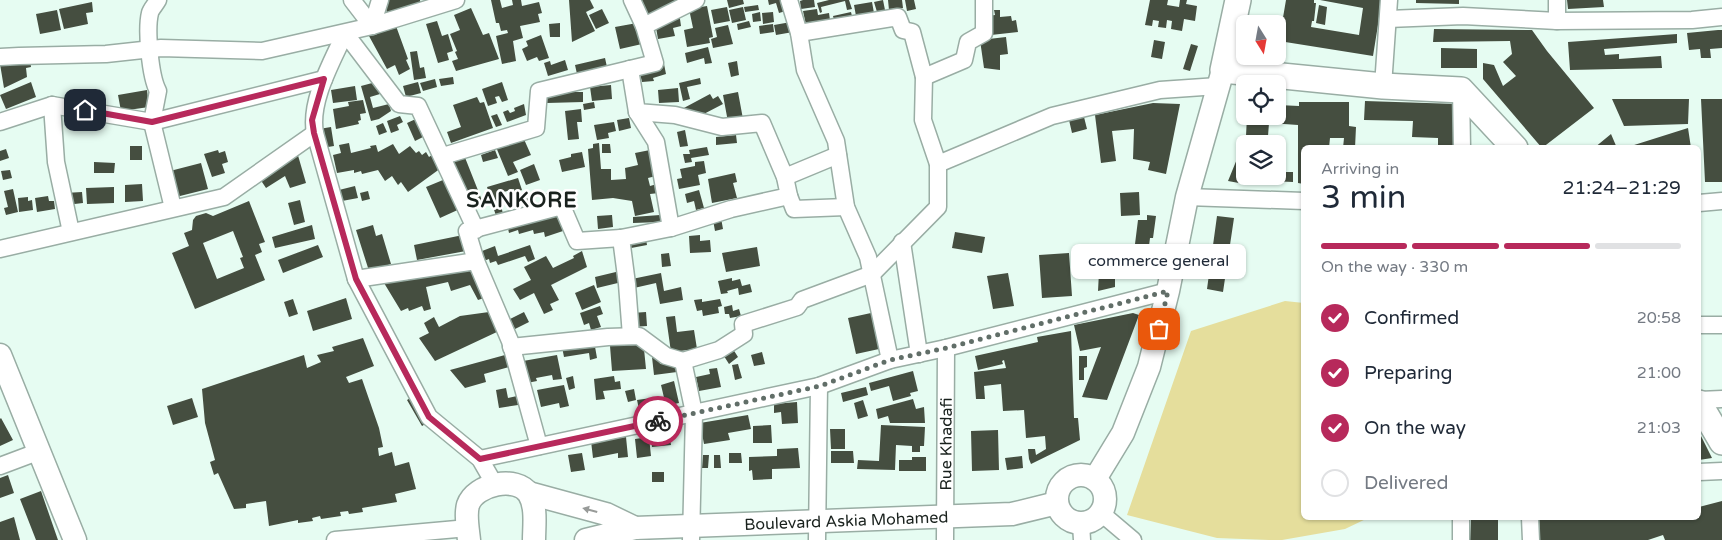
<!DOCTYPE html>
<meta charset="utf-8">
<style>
:root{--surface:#fff;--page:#f2f2f3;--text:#1f2937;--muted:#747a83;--line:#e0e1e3;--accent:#b7295b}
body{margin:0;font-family:"Varela Round",sans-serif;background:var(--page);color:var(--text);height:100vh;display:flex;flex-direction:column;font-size:19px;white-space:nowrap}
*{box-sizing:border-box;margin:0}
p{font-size:16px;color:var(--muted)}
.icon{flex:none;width:28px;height:28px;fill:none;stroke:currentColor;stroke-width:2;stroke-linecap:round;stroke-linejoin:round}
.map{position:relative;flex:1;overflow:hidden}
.side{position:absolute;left:1301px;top:145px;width:400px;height:375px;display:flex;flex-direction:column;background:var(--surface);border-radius:8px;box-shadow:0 1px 4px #0004}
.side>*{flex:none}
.needle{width:32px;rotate:169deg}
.buttons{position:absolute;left:1236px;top:15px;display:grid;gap:10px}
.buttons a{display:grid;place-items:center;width:50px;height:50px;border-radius:8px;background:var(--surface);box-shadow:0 1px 4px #0004;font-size:25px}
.pin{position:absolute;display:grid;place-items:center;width:42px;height:42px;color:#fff;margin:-21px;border-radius:10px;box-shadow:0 2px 8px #0006}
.courier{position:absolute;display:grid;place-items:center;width:50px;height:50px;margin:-25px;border:4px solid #b7295b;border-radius:50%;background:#fff;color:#222;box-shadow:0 1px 6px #0007}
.bubble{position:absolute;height:35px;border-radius:8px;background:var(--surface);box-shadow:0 1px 4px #0004;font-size:16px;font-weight:600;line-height:35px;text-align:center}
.overview em{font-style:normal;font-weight:600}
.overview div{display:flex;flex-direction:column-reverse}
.overview{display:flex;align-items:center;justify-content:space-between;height:85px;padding:0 20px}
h1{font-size:32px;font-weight:600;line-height:38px}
.bar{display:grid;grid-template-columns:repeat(4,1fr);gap:8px 5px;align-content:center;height:60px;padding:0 20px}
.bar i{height:6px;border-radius:4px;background:var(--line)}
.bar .selected{background:var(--accent)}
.bar p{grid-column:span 4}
ol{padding:0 20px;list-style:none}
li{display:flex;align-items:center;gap:15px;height:55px}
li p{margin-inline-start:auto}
li .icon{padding:5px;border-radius:50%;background:var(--accent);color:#fff;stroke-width:4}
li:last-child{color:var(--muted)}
li i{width:28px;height:28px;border:2px solid var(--line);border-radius:50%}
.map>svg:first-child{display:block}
</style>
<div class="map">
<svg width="1722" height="540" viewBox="0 0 1722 540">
<rect width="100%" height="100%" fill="#e6fcf2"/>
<!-- green -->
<path fill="#e5de9c" d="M1285 301 1304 303V518H1368L1345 529 1282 540H1269L1217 538 1127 515 1191 331Z"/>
<!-- building -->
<path fill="#454e40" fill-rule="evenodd" d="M390 0H420L421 5 387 13 384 1Z
M491 0H500L502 8 513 5 512 0H521L522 6 539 2 542 13 538 14 540 22 520 26 523 38 513 41 516 61 502 64 496 36 508 33 507 30 501 31 499 23H496Z
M569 0H590L594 8 586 12 595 31 572 42Z
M640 0H682L647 16Z
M727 0H743L744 4 729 8Z
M768 0H786L789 10 779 13 776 3 769 5Z
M803 0H814L815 7 801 9 800 1Z
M829 0H849L852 9 847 10 845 1 821 7 822 12 820 13 817 3Z
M883 0 885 10 877 12 874 2Z
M888 0H902L903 8 889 10Z
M905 0H914L916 9 907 11Z
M1150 0H1168L1167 5 1179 7 1180 0H1187L1186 4 1197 6 1195 21 1184 19 1182 31 1171 29 1172 21 1167 20 1166 28 1158 27 1159 21 1153 20 1152 26 1145 25Z
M1286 0H1314V3H1316L1314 21H1312L1311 27 1359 35 1363 8 1320 0H1382L1373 56 1279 41Z
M1416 0H1459V4L1416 3Z
M1567 0H1603L1604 7 1568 9Z
M92 2 93 12 86 13 88 24 64 29 59 9Z
M872 2 874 13 856 16 854 5Z
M758 5 759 10 745 12 744 7Z
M1319 5 1327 7 1325 25 1316 23Z
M707 6 713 37 709 38 710 43 687 47 684 30 693 28 689 9Z
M727 7 730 21 714 24 711 10Z
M743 7 746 20 732 23 729 10Z
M471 8 483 35 489 33 499 59 456 71 452 61 458 59 455 52 457 51 450 34 460 30 454 15Z
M602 9 609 23 596 29 589 15Z
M817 9 818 15 829 13 830 20 806 25 803 11Z
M57 10 61 30 40 34 36 14Z
M994 10H1000V17L1011 16 1012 21 1016 20 1018 32 991 35 988 16 995 15Z
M679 12 681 26 673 28 675 36 658 39 655 22Z
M760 12 761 21 753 22 752 14Z
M773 12 774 22 763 24 762 13Z
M851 12 852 16 834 20 833 16Z
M437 21 442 36 448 34 453 51 447 53 449 60 438 63 426 24Z
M749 21 751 27 738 30 737 24Z
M791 22 793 32 776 35 774 25Z
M560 23V37H550L549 24Z
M637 23 642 44 620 49 615 27Z
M773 24 774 32 760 34 759 26Z
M728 25 733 44 713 48 711 39 717 37 715 28Z
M396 26 408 59 406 60 410 69 399 75 395 65 387 69 369 36Z
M1434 29 1532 30 1547 51 1594 108 1542 148 1483 79V63L1494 65 1503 86 1516 76 1503 62 1512 54 1510 41 1433 42Z
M1718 30H1722V48L1710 49 1711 58H1701L1700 49 1689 50 1687 33Z
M1677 34V43L1604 49 1605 55 1619 54V59L1661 56 1662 68 1570 70 1568 42Z
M541 35 549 58 539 61 537 57 527 61 522 49 528 46 526 41Z
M1006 37 1008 54 1000 55V70L984 68 980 40Z
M1154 40 1165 42 1162 59 1151 57Z
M1191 44 1198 46 1190 71 1183 69Z
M708 47 712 63 705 64 704 58 687 63 685 53Z
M1441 48 1477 49V68H1441Z
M417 51 420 68 424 67 426 78 414 80 410 52Z
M605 58 607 67 577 74 575 65Z
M30 59 31 67 26 68 27 77 4 88 0 64Z
M565 60 568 70 548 76 544 63 550 61 551 65Z
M737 61 739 75 731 77 728 63Z
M664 64 666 74 653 78 654 81 642 82 639 70Z
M453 77 454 84 441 86 439 79Z
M700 78 701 84 687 87 690 99 683 101 679 83Z
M435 79 437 87 423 91 420 83Z
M31 82 36 97 6 109 0 95Z
M376 82 380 94 370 97 373 108 389 104 391 111 379 119 371 121 361 86Z
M418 82 421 93 406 97 403 86Z
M502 82 508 100 502 102 499 96 495 97 497 103 488 106 482 89Z
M611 85 612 99 592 101 590 87Z
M355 86 357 100 333 103 331 90Z
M678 88 679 102 659 103 658 90Z
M547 89H574V92H583V102L547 103Z
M147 90 149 107 121 111 118 95Z
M738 92 743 119 728 122 723 95Z
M710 94 713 99 718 96 723 104 698 117 682 109Z
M477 97 480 103 484 102 493 128 451 143 447 132 461 127 453 105Z
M1612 99H1689L1688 124 1624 126Z
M1701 99H1722V182H1705Z
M363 100 366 113 360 114 361 120 358 121 359 124 336 129 333 109 349 106 348 102Z
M1365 101 1457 104 1455 148H1438V138L1412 137 1413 121 1364 120Z
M594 102 595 108 584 110 583 104Z
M1299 102H1349V126L1356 127 1355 148H1343L1344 138H1330L1329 148H1304V184L1298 183V125L1269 123 1268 136H1246L1247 116H1278V105L1299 106Z
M1153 103 1180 104 1166 174 1148 170 1150 162 1133 159 1134 129 1112 131 1116 161 1101 163 1095 115Z
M524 104 526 115 507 122 503 112 508 110 510 113 515 111 514 108Z
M581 109 582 122H577L579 139 568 140 565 111Z
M497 114 502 125 496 127 491 116Z
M400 116 403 122 397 125 399 130 391 133 387 121Z
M1084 117 1087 129 1072 133 1069 120Z
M418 118 425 136 415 141 407 123Z
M629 118 631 128 619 131 617 120Z
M614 122 616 131 608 133 609 138 597 140 594 125Z
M383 123 387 132 379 135 376 126Z
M331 127 334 146 322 148 319 129Z
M1688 128 1691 148H1632L1631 146Z
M685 130 688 146 680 147 677 132Z
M1611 134 1617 148H1594Z
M736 135 737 143 716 145V137Z
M523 137 531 155 513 162 518 172 508 176 496 147Z
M1246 137H1252L1250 144H1245V162L1239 183 1228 181Z
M349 143 351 153 371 148 370 146 376 145 378 152 393 144 399 154 410 146 416 153 419 151 422 155 426 152 429 157 432 155 441 168 408 192 401 182 398 185 392 176 385 181 378 170 362 174 361 171 354 173V170L337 173 333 155 341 153 339 145Z
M599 143 601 169H611V180L626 179 625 168 638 165 635 153 650 150 656 176 648 178 650 186 657 184 659 193 650 194 654 212 635 216 632 201 613 198 592 200 588 149 593 148V144Z
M602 144H610L611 153H602Z
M130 146H142V160H130Z
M707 147 709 155 691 158 692 162 685 163 683 154H690L689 150Z
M6 149 9 158 0 161V151Z
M218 150 219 153 225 151 228 162 222 164 225 173 212 177 204 154Z
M495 150 498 158 483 162 481 155Z
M297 152 306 183 290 188 285 176 266 188 258 176Z
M582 152 585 167 562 172 559 160 571 157V154Z
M464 155 483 203 470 208 450 161Z
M704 161 706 173 698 175 700 185 679 189 677 179 682 178 680 169 695 166V162Z
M94 162 115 163 114 173H94Z
M201 163 208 189 176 197 170 171Z
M534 164 540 180 526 185 520 170Z
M10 170 12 178 3 180 1 171Z
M1278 172H1293V182L1248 180V176H1278Z
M735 173 737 182 733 183 737 198 712 203 708 179Z
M518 178 522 190 515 193 514 189 500 193 503 205H501L503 214 496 216 487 187Z
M443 180 451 197 456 194 462 208 440 218 426 187Z
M142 184 143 201 125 202V185Z
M355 186 358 198 342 201 339 190Z
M114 187V203L87 204 86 188Z
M13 189 18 212 6 215 4 208 8 207 4 191Z
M699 190 704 208 696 210 694 201 687 203 685 194Z
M368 191 370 199 362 201 360 193Z
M82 192 83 203 66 205 65 193Z
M1139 192 1140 215 1121 216 1120 193Z
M548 193 551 200 542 203 540 195Z
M573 195 575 207 568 209 566 197Z
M48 196 49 201H54L55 209 37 212 35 198Z
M28 197V201L32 200 33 210 19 212 18 198Z
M532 197 534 205 524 208 522 200Z
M300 200 305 222 294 225 288 203Z
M249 201 265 242 259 244 262 252 255 255 265 280 195 309 172 253 189 246 184 233 192 230 193 220 196 216 206 213 213 216ZM233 231 243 257 240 258 244 268 217 279 203 243Z
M557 210 563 231 545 237 544 232 534 234 533 230 519 234 518 230 509 233 507 224Z
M612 215 613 227 598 229 597 216Z
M660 215 661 222 633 223V217Z
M1147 215 1156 216 1153 238H1150L1149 246 1135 244 1138 220H1147Z
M1217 216 1234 218 1223 292 1207 289Z
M721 218 723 229 715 231 713 220Z
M312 225 315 239 275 248 272 237Z
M373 225 376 236 382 234 391 264 369 271 356 230Z
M955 232 985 237 982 253 952 248Z
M463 235 466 251 417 260 414 245Z
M700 235V241L710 240 711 252 690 253 689 236Z
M646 239 647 245 626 249 625 242Z
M318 245 323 257 283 273 278 260Z
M530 245 535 259 528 262 525 256 498 265 496 261 490 263 489 259 481 262 477 253 495 246 498 256Z
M757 247 760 266 726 272 722 253Z
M582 251 587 267 551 285 559 300 550 304 553 310 544 314 534 293 520 300 513 289 531 280 524 267 546 256 553 268 574 258 573 256Z
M669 253 671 266 662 267 661 254Z
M1069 253 1072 296 1042 298 1039 255Z
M1102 253 1137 254V270H1126L1127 262H1113V269L1101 268Z
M472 264 487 297 478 300 470 285 451 291 448 282 426 287 431 309 424 311 422 306 409 311 408 308 401 311 381 278Z
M620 271 622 282 597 288 595 277Z
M1099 272 1115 273V287L1098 291Z
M661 273 664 291 681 287 683 300 660 304 656 283 634 288 632 279Z
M1008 273 1014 306 993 309 987 276Z
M732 278V281L740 279 742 286 750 284 752 292 739 295 738 288 727 291 728 293 721 294 718 281Z
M594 285 601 302 582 310 575 293Z
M346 298 352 319 313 331 307 311Z
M293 299 298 314 289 317 284 302Z
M702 299V302L720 299 722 306 718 307 719 313 703 316 702 310 697 311 694 300Z
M732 305 733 311 739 309 741 316 730 318 729 314H725L724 307Z
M600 306 603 314 597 316 601 327 591 330 589 323 584 325 580 313Z
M489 312 499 331 435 361 419 338 429 333 424 323 434 317 439 327 460 316Z
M524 312 529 322 515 329 510 319Z
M646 312 647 326 633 327 632 313Z
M871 313 879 349 856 354 848 318Z
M1133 313 1139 315 1107 400 1082 397 1101 347 1080 351 1074 325Z
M675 316 677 332 694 330 697 349 671 352 666 317Z
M1071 331 1074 418H1078L1080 440 1031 464 1029 459 1028 449H1035L1036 455 1046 449 1045 436 1026 438 1024 410 1003 411 1001 384 984 386 985 399H976L974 372 1006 368 1004 360 1002 361 1003 364 978 370 975 356 1038 342 1037 337Z
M363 338 374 366 346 377 349 383 362 379 379 428 383 447 378 448 379 456 392 452 395 466 409 462 416 489 395 494 397 502 362 508 363 512 349 514 348 511 340 512 341 516 321 519 320 516 312 518 313 521 298 523V520L269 526 266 501 246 504V508L234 509 218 473 214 475 210 462 215 460 205 423 202 389 304 355 307 368 321 362 317 355 334 351 332 347Z
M594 341 597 358 590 360 589 353 564 357 562 347Z
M642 343V349H644L646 369 612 371 610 346Z
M731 346 738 357 729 364 722 353Z
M762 352 765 364 754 366 751 355Z
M505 355 509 367 484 374 486 382 465 388 450 370Z
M557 355 562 379 553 380 552 375 536 378 537 381 527 383 523 361Z
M659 356 660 364 676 362 677 372 654 375 652 357Z
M1079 356H1087V367L1084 368V380H1079Z
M738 364 742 378 735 380 732 365Z
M717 368 721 387 699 391 696 377 710 374 709 369Z
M913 371 918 391 910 393 911 396 893 401 889 386 871 391 869 383Z
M573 376 575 388 569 390 566 378Z
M614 376 615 382 620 381 621 389 603 391 605 399 596 400 594 379Z
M674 381 679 403 666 406 661 385Z
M564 385 569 406 560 408 559 403 541 407 537 390Z
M866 387 868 395 843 402 841 393Z
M506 388 508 398 517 396 518 405 499 408 496 390Z
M634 389 636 400 628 402 625 391Z
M412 397 427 423 422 426 407 400Z
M192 398 198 417 173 425 167 406Z
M651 398 653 406 639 409 637 400Z
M913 399 916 409 924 407 925 423H890L888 416 878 419 876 409Z
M863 400 868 416 858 419 854 403Z
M797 402 798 423 782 424 781 412 774 413V404Z
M748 415 751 429 728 433 730 440 704 444 700 423Z
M1 418 13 440 0 446V419Z
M771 425 772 443H753V426Z
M881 425 925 427 924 446H920V452H912V446L896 445 895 470 857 469 858 460 879 461Z
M830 429H845V449H831Z
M998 430 999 470 972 471 971 431Z
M669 432 671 445 652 447 651 435Z
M1699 432 1712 458 1699 460Z
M626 437 628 457 618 458V453L593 458 591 441Z
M649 437 651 456 637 458 635 439Z
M798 448 800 468 772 469V479L753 480 752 470 749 471V457L777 456V449Z
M831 451H853L854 463H831Z
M582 453 585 470 571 472 568 455Z
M729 453H741L742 463H729Z
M703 455H709L708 468H702Z
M714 455H720L721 468H714Z
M1022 456 1023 468 1007 470 1005 458Z
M912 457H926V471H899V460H912Z
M652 472H664V482H652Z
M8 475 14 493 0 498V478Z
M41 491 58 540H36L20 499Z
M1722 501V540H1665L1663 535 1648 540H1540L1539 518H1699V507Z
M14 517 20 540H0V522Z
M1471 518H1498V540H1470Z"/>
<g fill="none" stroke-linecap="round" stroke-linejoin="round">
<!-- street casing -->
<g stroke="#99ada4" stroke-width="19">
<g id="street">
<path d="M158 0C156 4 151 9 150 13 146 29 150 76 158 91L152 122 173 208"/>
<path d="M352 0 372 26"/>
<path d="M789 0 799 33 805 70 836 141 846 207 868 257 890 360"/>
<path d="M1557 0V21"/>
<path d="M1388 19 1463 16 1557 21 1692 20 1722 17"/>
<path d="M372 26 380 0"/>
<path d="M644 26 696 0"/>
<path d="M0 57 19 56 106 54 161 48 262 51 372 26 456 0"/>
<path d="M924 77 964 60 968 42 984 33V0"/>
<path d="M1383 86 1389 0"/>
<path d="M1461 90 1462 148"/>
<path d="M52 105 56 162 71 232"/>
<path d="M637 112 656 142 671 228"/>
<path d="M0 122 52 105 152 122 324 79"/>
<path d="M443 156 536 128 539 91 655 63 644 26 632 0"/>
<path d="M938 164 1052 116 1160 90 1218 86"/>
<path d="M785 177 838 155"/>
<path d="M789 196 794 209 846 207"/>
<path d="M1187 197 1304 201"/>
<path d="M1699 203 1722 201"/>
<path d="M476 230 418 106 399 104 345 33C332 62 309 101 315 133L356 279 429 417 480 459 495 485"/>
<path d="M621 238 627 284 631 336"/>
<path d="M902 242 919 354"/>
<path d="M0 249 224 197 315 133"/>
<path d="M476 261 467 231 562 206 577 241 621 238 671 228 731 209 789 196 785 177 762 123 722 127 675 115 637 112 630 69"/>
<path d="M356 279 476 261 510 341 539 446"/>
<path d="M1699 325H1722"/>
<path d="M511 347 608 337 639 336 666 356 683 361 719 350 744 334 743 324 797 307 802 300 872 274 938 207V164L923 120 924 77 912 32 903 30 898 17 799 33"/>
<path d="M683 361 694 413 691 540"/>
<path d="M1699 400 1722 399"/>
<path d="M480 459 819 386 890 360 946 348 1168 291"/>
<path d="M0 466 40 451"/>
<path d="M1699 472 1722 471"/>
<path d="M1101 513 1133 540"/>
<path d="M1530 518 1531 540"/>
<path d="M1081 524 1082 540"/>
<path d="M335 540 468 528"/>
<path d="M817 540 819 386"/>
<path id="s1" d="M945 540 946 348"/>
<path d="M1461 540V518"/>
</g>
</g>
<!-- secondary casing -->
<g stroke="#99ada4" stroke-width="25">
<g id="secondary">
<path d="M0 355 75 540"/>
<circle cx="1081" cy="499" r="24"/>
<path d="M1095 479 1123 433 1149 367 1168 291 1187 197 1223 70"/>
<path d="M529 493 606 514 635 528"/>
<path d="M469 540C468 530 465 515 468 505 475 484 517 475 529 494 537 507 534 526 534 540"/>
<path id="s2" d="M586 540 635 528 1012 514 1057 503"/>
</g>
</g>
<!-- primary casing -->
<g stroke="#99ada4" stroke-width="28">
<path id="primary" d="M1238 0 1223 70 1383 86 1461 90 1515 148
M1699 403 1722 442"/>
</g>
<!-- street -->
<use href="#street" stroke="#fff" stroke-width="16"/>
<!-- secondary -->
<use href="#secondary" stroke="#fff" stroke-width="22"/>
<!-- primary -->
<use href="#primary" stroke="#fff" stroke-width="25"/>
</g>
<!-- one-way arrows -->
<defs><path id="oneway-solid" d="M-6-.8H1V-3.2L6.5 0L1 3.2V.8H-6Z" transform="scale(1.25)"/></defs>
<use fill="#989b99" href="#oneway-solid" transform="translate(590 510) rotate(-165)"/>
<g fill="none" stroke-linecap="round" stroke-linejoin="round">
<!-- done -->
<path stroke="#616e68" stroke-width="5" stroke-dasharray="0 9" d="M658 421 820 386 890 360 946 348 1168 291 1159 329"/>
<!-- route -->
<path stroke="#b7295b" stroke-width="6" d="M85 110 152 122 324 79 312 120 314 133 356 279 429 417 480 459 658 421"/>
</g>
<g text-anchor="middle" stroke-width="5" stroke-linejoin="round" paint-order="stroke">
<!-- street labels -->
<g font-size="16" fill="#19211d" stroke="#fff">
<text dy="6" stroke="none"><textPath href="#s1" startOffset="96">Rue Khadafi</textPath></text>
<text dy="6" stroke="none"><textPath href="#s2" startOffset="262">Boulevard Askia Mohamed</textPath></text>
</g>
<!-- district labels -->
<g font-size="21" font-weight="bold" letter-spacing="1" fill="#19211d" stroke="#fff">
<text x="522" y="207">SANKORE</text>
</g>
</g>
</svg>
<div class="buttons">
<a><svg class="needle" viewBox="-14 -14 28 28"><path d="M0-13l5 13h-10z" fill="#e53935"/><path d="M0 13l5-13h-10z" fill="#747a83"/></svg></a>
<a><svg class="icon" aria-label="locate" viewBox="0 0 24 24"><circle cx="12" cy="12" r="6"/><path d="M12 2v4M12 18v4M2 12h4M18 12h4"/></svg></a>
<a><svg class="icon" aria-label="layers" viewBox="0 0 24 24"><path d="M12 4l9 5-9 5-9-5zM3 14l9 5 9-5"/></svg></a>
</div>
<div class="pin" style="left:1159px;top:329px;background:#ea580c"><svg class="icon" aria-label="bag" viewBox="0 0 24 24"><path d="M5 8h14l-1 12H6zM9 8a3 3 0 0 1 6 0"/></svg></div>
<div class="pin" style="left:85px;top:110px;background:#1f2937"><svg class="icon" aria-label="home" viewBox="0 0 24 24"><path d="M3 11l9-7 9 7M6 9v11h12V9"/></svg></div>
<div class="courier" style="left:658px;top:421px"><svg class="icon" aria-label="bike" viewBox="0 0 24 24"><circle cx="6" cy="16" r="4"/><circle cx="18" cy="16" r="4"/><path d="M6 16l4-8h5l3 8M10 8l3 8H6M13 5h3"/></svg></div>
<div class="bubble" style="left:1071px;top:244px;width:175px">commerce general</div>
<section class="side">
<div class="overview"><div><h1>3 min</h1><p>Arriving in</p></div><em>21:24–21:29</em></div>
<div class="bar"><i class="selected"></i><i class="selected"></i><i class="selected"></i><i></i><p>On the way · 330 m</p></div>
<ol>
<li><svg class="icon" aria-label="check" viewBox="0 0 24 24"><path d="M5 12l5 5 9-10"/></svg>Confirmed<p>20:58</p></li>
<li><svg class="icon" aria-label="check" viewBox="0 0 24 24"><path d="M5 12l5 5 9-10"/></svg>Preparing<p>21:00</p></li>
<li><svg class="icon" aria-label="check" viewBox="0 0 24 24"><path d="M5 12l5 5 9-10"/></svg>On the way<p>21:03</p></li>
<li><i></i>Delivered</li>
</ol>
</section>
</div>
